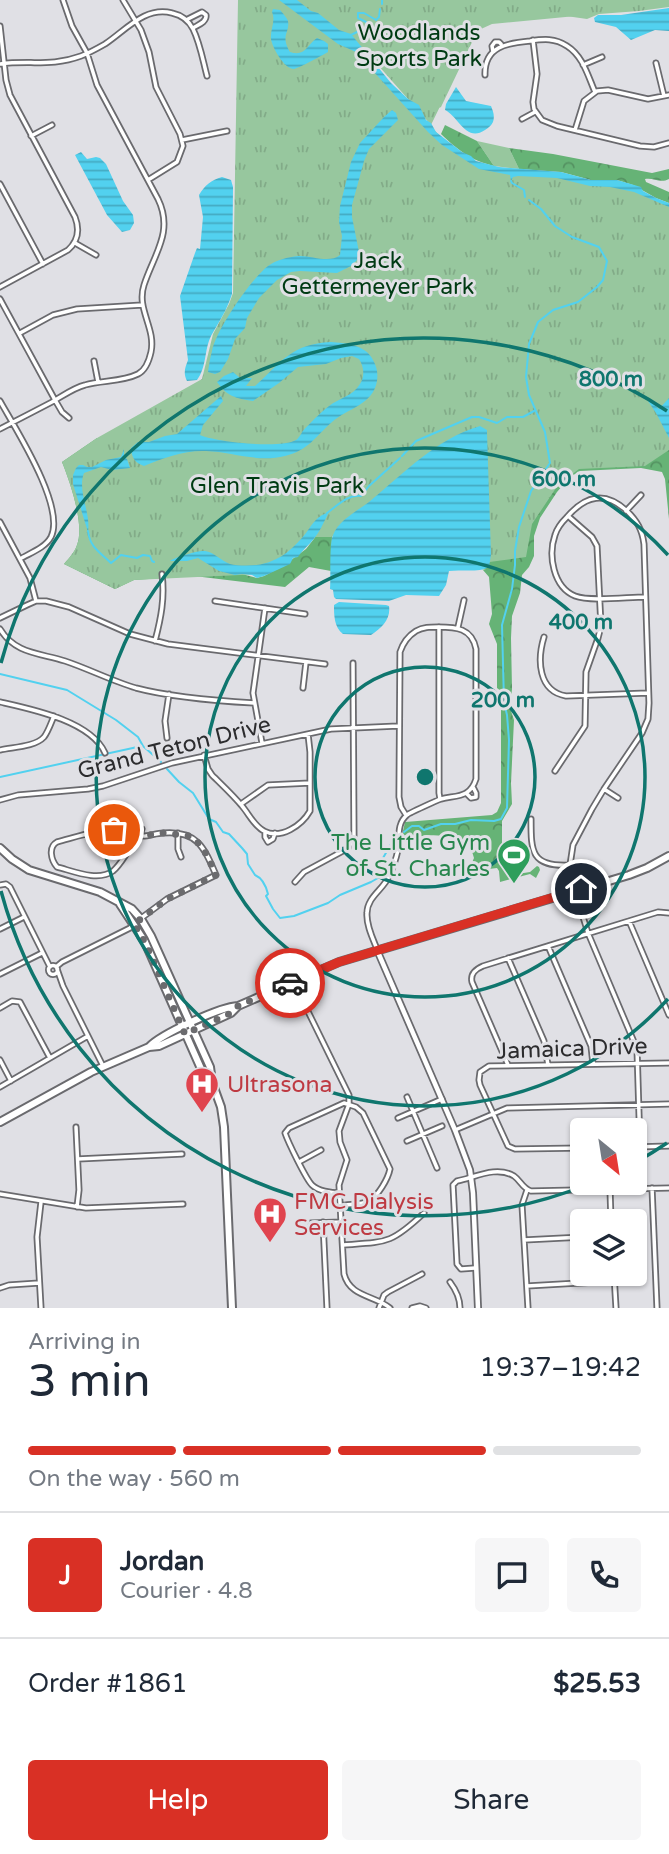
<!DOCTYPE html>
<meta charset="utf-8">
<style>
:root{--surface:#fff;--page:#f6f6f7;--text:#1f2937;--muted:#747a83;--line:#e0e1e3;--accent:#d93025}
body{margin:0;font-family:"Varela Round",sans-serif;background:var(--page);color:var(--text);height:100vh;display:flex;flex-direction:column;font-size:26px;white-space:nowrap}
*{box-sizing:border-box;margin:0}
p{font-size:23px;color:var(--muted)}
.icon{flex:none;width:38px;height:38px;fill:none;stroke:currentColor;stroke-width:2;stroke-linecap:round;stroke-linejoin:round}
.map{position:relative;height:1308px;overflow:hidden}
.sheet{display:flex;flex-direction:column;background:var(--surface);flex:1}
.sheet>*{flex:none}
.needle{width:46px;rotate:150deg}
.buttons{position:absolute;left:570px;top:1118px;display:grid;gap:14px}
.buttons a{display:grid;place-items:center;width:77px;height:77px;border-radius:7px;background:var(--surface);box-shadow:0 2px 5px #0004;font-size:35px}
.pin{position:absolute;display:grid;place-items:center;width:60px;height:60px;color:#fff;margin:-30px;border:4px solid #fff;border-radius:50%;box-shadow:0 2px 7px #0007}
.courier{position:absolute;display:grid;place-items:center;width:70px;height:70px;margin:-35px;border:5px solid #d93025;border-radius:50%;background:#fff;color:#222;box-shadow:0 2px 9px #0007}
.summary em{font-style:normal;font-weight:600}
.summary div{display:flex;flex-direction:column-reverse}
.summary{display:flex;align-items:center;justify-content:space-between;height:119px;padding:0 28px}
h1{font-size:46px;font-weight:600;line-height:52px}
.bar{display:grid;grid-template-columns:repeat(4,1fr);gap:10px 7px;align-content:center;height:84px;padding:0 28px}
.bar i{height:9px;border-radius:5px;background:var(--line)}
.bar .on{background:var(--accent)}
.bar p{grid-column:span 4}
.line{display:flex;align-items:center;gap:18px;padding:0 28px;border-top:2px solid var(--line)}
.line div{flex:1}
.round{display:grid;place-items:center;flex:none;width:74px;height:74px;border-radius:7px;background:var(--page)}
.button{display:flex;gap:14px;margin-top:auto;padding:14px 28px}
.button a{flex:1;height:80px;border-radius:7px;background:var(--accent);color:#fff;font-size:28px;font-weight:600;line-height:80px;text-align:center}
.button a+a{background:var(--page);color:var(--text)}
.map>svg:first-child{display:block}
</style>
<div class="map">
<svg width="669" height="1308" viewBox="0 0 669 1308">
<defs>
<pattern id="forest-crowns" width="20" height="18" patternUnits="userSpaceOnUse" patternTransform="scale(1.75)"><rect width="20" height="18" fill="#66b376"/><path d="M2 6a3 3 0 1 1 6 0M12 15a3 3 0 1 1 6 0" fill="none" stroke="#549261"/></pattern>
<pattern id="park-tufts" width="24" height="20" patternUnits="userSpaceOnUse" patternTransform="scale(1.75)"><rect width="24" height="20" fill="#97c79e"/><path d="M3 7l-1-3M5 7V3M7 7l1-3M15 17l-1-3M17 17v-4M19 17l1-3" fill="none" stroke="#82ab88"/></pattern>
<pattern id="water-rules" width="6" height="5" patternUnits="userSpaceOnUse" patternTransform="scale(1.75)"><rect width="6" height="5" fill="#52d1ef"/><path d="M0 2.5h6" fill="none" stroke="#44aac2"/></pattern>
</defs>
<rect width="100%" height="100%" fill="#e0e0e5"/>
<!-- grass -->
<path fill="#97c79e" d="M592 0H599L576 16 492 24 481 29 475 36 441 107 439 108 472 20Z
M477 141 509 148 519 169 494 166Z"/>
<!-- forest -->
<path fill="url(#forest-crowns)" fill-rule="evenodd" d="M445 125 477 141 494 166C470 160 458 150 441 134Z
M509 148 553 154 652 173 669 169V179C660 184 653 177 645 179L646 182 669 192V203L656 198 633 185 617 180H591L561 172 519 169Z
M97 438 669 447V519L665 479 662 472 641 468 580 471 570 477 557 492 540 518 534 536V556L529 567 522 575 520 593 512 616 511 638 512 689 510 708 514 720 511 783 512 804 502 821V860L511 875 530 872 537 866 539 867 540 870 536 878 530 874 500 882 499 871 497 868 489 869 470 878 466 876 474 858 470 845C445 832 430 834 403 839V831L405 822 492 815 497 812 501 803V691L497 688V644L489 624 492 614 489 577 483 570H486L332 536 331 571 309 567 285 587 194 576 134 580 115 589 64 564C68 559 75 552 77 545 85 525 70 482 62 462ZM320 531 306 549 283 566 264 576 257 578 242 574Z"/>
<!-- park -->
<path fill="url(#park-tufts)" d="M238 0H286L347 41 445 141 477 164 502 169 632 187 669 205V450L645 466 579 469 558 485 532 524 526 557 482 563 337 534 331 537H310L259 574 134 580 115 589 64 564C68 559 75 552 77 545 85 525 70 482 62 462L97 438 202 379 213 334 229 304 233 293Z
M290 0H669V7L639 11 599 14 587 19 552 14 480 24 431 125 369 55Z"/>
<!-- water -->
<path fill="url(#water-rules)" d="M279 0H297L311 11 318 13 339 30 351 34 391 83 408 99 419 105 426 120 431 123 436 132 462 152 471 156 476 161 499 167 561 172 591 180H617L641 187 643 191 656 198 669 203V207L634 192 610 187 590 186 557 178 518 176 513 177 511 181 510 175 479 169 442 145 428 132 356 52 338 44Z
M669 8V31L655 30 631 40 616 27 595 22 594 18 598 15H621Z
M273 9 280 10C282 12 287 18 288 21 290 33 280 35 290 52 305 57 307 45 317 38L324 41 328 44V52C325 54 297 69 294 69 284 69 272 47 271 39 270 29 276 22 272 12Z
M456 87 466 101 491 106C493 111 495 116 493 122 491 126 488 128 485 130 466 143 458 116 445 110L446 104Z
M392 110 396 113 398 120 369 149 364 161 352 205V217L359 252 357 260 351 266 337 273 300 271 291 272 277 280 259 298 247 318 245 328 235 339 228 359 220 372 215 374 208 372C209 365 210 358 212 351 216 330 251 279 268 266 276 260 288 257 298 256 311 255 329 264 340 255L342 236 339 222 340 206 351 162 360 143 384 117Z
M81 152 87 159 96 157 100 158 106 164 123 201 133 215 134 223 130 230 122 232 107 215 75 155Z
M222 177 231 180 233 187 232 294C227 310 219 322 211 336 204 350 207 367 197 380L187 381C183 373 185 368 188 360L180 296 195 253 197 248 200 249 203 217 199 195C205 185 211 180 222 177Z
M331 342C346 343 366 345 373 360 377 367 378 373 377 381 373 405 348 408 332 422 315 437 309 450 285 456 258 463 233 452 206 451 185 450 163 458 144 466 134 462 132 458 131 448L138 442H149L165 436 177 434 221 396 223 401 203 425 200 435C215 442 281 449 296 440 297 440 302 433 302 432 310 423 320 413 329 406 339 398 353 396 360 384 365 376 364 367 359 359L352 356 341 358 326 364 298 367 279 383 253 401C235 398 228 397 217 382L224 376 233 372 240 378H252L246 386H255C283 361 291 344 331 342Z
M648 398 659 409 669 398V438L656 413 648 401Z
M480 426 487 430V433L491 555 489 567C478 573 461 569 449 571L446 585 439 596 406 595 389 601 336 599 334 597 333 590 330 589C331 577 329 544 333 535 339 520 357 511 369 502 404 473 436 439 480 426Z
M124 449V457L127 459 130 468 112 470 101 467 84 473C77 491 91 512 88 532L73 484V475L76 468 79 465H83L87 467H92L106 460 121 457Z
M329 512C325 519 322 527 318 533 312 543 303 549 298 557L293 558 290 564 264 576 257 578 252 575 242 574 235 575 219 571 198 558 187 561H170C175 557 199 550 205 551 214 552 221 561 230 564 238 566 254 566 262 564 281 560 294 548 306 533 313 523 317 516 329 512Z
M339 602 386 605 389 606C391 619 382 628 371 635L343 634C334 627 334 615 334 605Z"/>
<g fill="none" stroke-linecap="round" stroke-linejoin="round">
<!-- stream -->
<path stroke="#52d1ef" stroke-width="2" d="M382 0V4
M349 36 367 27 366 22 358 18V13H364L376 20 379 17 380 9
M511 181 512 183 524 190 525 197
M402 456 416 441 472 417H479L497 423 507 417H523L534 411
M327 513C337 506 348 494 361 496L369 486 400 458
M88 531C90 548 100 552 111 563L121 555 137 558 143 555 150 556 152 561 154 562
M0 674 67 690 116 720 138 737 143 746 161 762
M167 769 179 782 193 793 209 819 216 822 223 832 229 834 242 848 247 854 248 864 255 875C262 878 266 886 268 894L266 896 273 909 280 918 294 916 328 903 340 895 371 882 378 878 383 858 394 839
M0 777 142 746
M404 832 412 826H419L424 830 441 824H455L471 820 494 821 501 819 507 808 509 740 507 715 504 702 502 625 512 589 515 565V551L519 527 531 491 550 463 545 432 529 395 526 377 529 344 538 322 553 310 578 302 597 287 603 280 607 261 599 247 572 237 555 226 541 209 529 200"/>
<!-- minor casing -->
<g stroke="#6a6a6e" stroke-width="7">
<path id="minor" d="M123 0 141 30 149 52 156 87 180 134 183 146 177 162 148 180
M186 20 202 12 206 15C207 22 198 25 193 28
M0 26 6 80 10 95 75 217C80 230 78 241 68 250L0 287
M533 40 537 74 533 102 534 109 542 120 557 126 640 146 654 147 669 143
M493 52 492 46 495 42H499L501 44
M656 63 664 96
M0 64C29 60 51 67 81 56 89 53 98 48 105 44 126 30 145 6 172 13 181 15 189 21 193 29 200 43 203 61 207 76
M583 65 602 57
M485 75C484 46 508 43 530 41 544 39 555 38 567 46 583 56 588 76 595 92
M522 119 535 112
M575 130 584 101 597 91 608 90 648 99 669 95
M31 136 52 125
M182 140 227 131
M0 184 43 264
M75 243 96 255
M0 299 55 400 62 412 69 418
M20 333 53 315 77 309 142 305
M94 361 98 382
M0 401C15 428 66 507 51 537 45 548 30 553 20 559
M0 429C17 420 35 411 52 402 63 396 73 388 85 385 102 380 122 382 138 374 146 370 149 361 151 352 156 328 136 309 144 285 154 254 174 232 158 199L97 85 87 53 72 26 63 0
M626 511 641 495
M0 522 30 578 36 601
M215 601 305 614
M0 618 27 605 36 601H46L69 607 130 634 168 644 325 664
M439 627V793L440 799
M458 627 464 600
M0 629C15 654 40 653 65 661 89 669 112 681 136 688 170 697 219 701 254 703
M544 637C537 660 538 691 566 696L648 693
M155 641C161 618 165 598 162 574
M303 688 306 662
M0 702C31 709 91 721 105 753
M167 738 165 721 169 694
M262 743 253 693 265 608
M0 750C12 747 35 747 44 737 48 732 51 723 54 716
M204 755 208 769 212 775C222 785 233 795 242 806 249 814 254 826 264 831 281 840 302 825 310 811V752L308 734
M555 771 585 726 586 672 598 638 601 626 597 546 592 537 568 516
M604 789 618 798
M466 793 471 798 476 797V793L473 787
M0 800 18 795 88 789 103 786 172 763 331 729 398 726
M241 804 268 785 310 783
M531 819C531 852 531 867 570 865
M265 832V837L268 842 273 839 275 833
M178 833V849L181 857
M295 882 304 872 343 851 348 848 354 838 353 663
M0 885 6 884 10 887 50 967
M140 919 167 899 216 875C204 847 197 830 163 833 156 833 147 837 141 836 135 835 130 830 121 829 102 828 76 837 57 842 48 847 51 860 57 867 73 871 98 882 113 871 119 866 123 859 127 853 133 845 140 838 142 829
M629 921 669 1015
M0 929 24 917
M548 946 591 1046 593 1064
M377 949C373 939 366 925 367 913 367 897 384 889 389 876 393 868 396 859 398 850 400 838 396 824 407 815 409 813 438 800 441 799 457 795 470 798 476 779V649C472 628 456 627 438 627 430 627 423 627 416 631 408 636 403 643 400 652L399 797 401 807 406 815
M508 958 544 1041 548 1065
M48.5 970a4.5 4.5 0 1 1 9 0a4.5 4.5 0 1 1-9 0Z
M56 967 62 962 130 928 134 924
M57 969 63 986 103 1066
M0 974 42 953
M294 983 349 1095V1104L339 1131 340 1142 347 1160 339 1185 344 1274C350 1297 374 1295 390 1308
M0 1008 12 1001 20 1002 50 1058
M0 1060 11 1081
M508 1065 472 982C470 973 476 969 483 966L658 912 669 913
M0 1087 88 1036
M407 1097 437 1168
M398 1118 442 1099
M76 1127 79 1190 77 1207
M455 1130 507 1108 669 1104
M407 1141 442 1126
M635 1147 669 1146
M640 1147 637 1049 588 933 571 878 570 865 573 845 592 809 604 789 642 733 648 719 649 703 644 544C642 529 637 521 627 511 605 491 586 495 567 517 562 522 557 528 555 535 548 555 553 587 575 596 590 602 628 597 645 597
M583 1148 515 1149 508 1146 480 1085 479 1080 480 1072 489 1066 669 1063
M78 1159 182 1154
M299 1162 321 1150
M652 1188 657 1308
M610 1189 611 1222
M527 1190 522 1205 528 1308
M340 1193C331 1193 318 1191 312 1185 306 1179 288 1142 285 1133L289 1128 344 1103 356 1107 363 1113 390 1169C388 1179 378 1196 369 1201 361 1205 349 1204 340 1206
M0 1194 86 1208 183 1204
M323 1222 327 1308
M311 1223 341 1222
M524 1240 583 1237
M343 1245C387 1242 391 1244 424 1213
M475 1268 461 1269 457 1264 453 1185 457 1181C474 1178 496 1165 514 1176 521 1181 522 1188 531 1191L669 1188
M614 1274 616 1308
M450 1282C456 1290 460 1298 460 1308
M527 1286 614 1281
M0 1288 9 1285 39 1283
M41 1308 37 1237 41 1202
M379 1308 384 1295 388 1292 422 1274
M412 1308 420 1306 426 1308"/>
</g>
<!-- tertiary casing -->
<g stroke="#6a6a6e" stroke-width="8">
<path id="tertiary" d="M377 950 455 1130 470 1170 473 1193 478 1308"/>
</g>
<!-- primary casing -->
<g stroke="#6a6a6e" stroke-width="10">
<path id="primary" d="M0 848 12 859 29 870 100 892 132 909 141 919 151 936 210 1067 212 1082 221 1107 224 1127 232 1308
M120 904 145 942 202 1071 211 1080
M149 1047C161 1034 220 1007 238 1006
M0 1122 91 1072 149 1047 159 1046 231 1013 238 1006 339 962 629 875 647 868 669 856"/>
</g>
<!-- minor -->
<use href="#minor" stroke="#fff" stroke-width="3.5"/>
<!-- tertiary -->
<use href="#tertiary" stroke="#fff" stroke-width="4.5"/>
<!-- primary -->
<use href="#primary" stroke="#fff" stroke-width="6"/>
</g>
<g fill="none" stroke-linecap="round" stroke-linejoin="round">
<!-- done -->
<path stroke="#6b6b6e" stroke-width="7" stroke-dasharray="0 12.6" d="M114 830 130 831 141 836 164 833 191 836 196 840 207 855 216 875 167 899 134 924 145 942 185 1034 231 1013 238 1006 290 983"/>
<!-- route -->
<path stroke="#d93025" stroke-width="9" d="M290 983 339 962 581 889"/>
</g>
<!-- distance rings -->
<g fill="none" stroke="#0f766e" stroke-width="3.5">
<circle cx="425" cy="777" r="110"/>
<circle cx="425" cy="777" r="220"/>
<path d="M668 999A329 329 0 1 1 668 555"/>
<path d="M667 1143A439 439 0 0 1 638 1161M589 1184A439 439 0 0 1 1 891M1 663A439 439 0 0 1 667 411"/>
</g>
<!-- icons -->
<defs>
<g id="stadium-pin" transform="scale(1.75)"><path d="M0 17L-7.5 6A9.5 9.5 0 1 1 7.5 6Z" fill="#2e9e5b" stroke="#e0e0e5"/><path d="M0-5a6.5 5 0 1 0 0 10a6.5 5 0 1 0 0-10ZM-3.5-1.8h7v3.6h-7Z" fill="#fff"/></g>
<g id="hospital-pin" transform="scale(1.75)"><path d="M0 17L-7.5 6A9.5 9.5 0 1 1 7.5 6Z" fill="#e0444e" stroke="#e0e0e5"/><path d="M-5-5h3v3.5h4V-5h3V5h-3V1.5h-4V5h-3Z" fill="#fff"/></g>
</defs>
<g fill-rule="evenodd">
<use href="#stadium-pin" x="514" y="855"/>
<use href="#hospital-pin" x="202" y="1084"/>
<use href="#hospital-pin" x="270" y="1214"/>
</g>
<g text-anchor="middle" stroke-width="6" stroke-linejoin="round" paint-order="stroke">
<!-- park labels -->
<g font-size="23" fill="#003b13" stroke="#e0e0e5">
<text x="419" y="40">Woodlands<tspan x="419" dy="26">Sports Park</tspan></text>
<text x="378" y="268">Jack<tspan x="378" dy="26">Gettermeyer Park</tspan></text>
<text x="277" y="493">Glen Travis Park</text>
</g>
<!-- street labels -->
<g font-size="23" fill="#2c2c2e" stroke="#e0e0e5">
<text transform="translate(174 747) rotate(-14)" y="8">Grand Teton Drive</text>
<text transform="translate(572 1048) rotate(-2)" y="8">Jamaica Drive</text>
</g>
<!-- leisure labels -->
<g font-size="23" fill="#27864d" stroke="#e0e0e5" text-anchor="end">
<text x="490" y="850">The Little Gym<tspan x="490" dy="26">of St. Charles</tspan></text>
</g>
<!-- health labels -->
<g font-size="23" fill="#be3a42" stroke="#e0e0e5" text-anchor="start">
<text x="227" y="1092">Ultrasona</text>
<text x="294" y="1209">FMC Dialysis<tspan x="294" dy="26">Services</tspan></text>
</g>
</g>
<circle cx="425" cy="777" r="10" fill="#0f766e" stroke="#e0e0e5" stroke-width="3.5"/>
<g font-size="21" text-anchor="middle" font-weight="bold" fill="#0f766e" stroke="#e0e0e5" stroke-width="6" stroke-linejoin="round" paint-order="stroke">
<text x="611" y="386">800 m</text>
<text x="564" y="486">600 m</text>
<text x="581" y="629">400 m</text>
<text x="503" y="707">200 m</text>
</g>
</svg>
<div class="buttons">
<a><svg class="needle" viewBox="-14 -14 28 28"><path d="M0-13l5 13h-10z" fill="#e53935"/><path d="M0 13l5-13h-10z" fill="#747a83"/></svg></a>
<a><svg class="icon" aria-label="layers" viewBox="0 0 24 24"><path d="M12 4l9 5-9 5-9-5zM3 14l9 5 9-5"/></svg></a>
</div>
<div class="pin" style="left:114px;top:830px;background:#ea580c"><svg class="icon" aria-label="bag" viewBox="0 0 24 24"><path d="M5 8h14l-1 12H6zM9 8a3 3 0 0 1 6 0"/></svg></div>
<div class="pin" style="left:581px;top:889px;background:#1f2937"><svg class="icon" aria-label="home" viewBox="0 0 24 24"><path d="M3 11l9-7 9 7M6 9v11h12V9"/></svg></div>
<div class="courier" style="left:290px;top:983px"><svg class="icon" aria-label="car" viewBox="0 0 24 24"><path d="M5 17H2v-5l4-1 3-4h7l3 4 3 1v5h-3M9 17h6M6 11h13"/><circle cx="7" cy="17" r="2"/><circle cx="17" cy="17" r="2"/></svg></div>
</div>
<section class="sheet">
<div class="summary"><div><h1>3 min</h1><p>Arriving in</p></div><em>19:37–19:42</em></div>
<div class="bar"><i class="on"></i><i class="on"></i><i class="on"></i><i></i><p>On the way · 560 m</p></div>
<div class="line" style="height:126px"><b class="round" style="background:var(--accent);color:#fff">J</b><div><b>Jordan</b><p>Courier · 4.8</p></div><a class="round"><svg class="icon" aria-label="chat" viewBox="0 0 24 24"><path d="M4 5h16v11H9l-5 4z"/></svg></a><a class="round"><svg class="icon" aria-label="phone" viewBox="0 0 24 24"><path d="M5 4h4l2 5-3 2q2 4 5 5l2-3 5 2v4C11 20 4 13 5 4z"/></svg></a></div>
<div class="line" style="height:91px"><div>Order #1861</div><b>$25.53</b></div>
<div class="button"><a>Help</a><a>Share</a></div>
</section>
